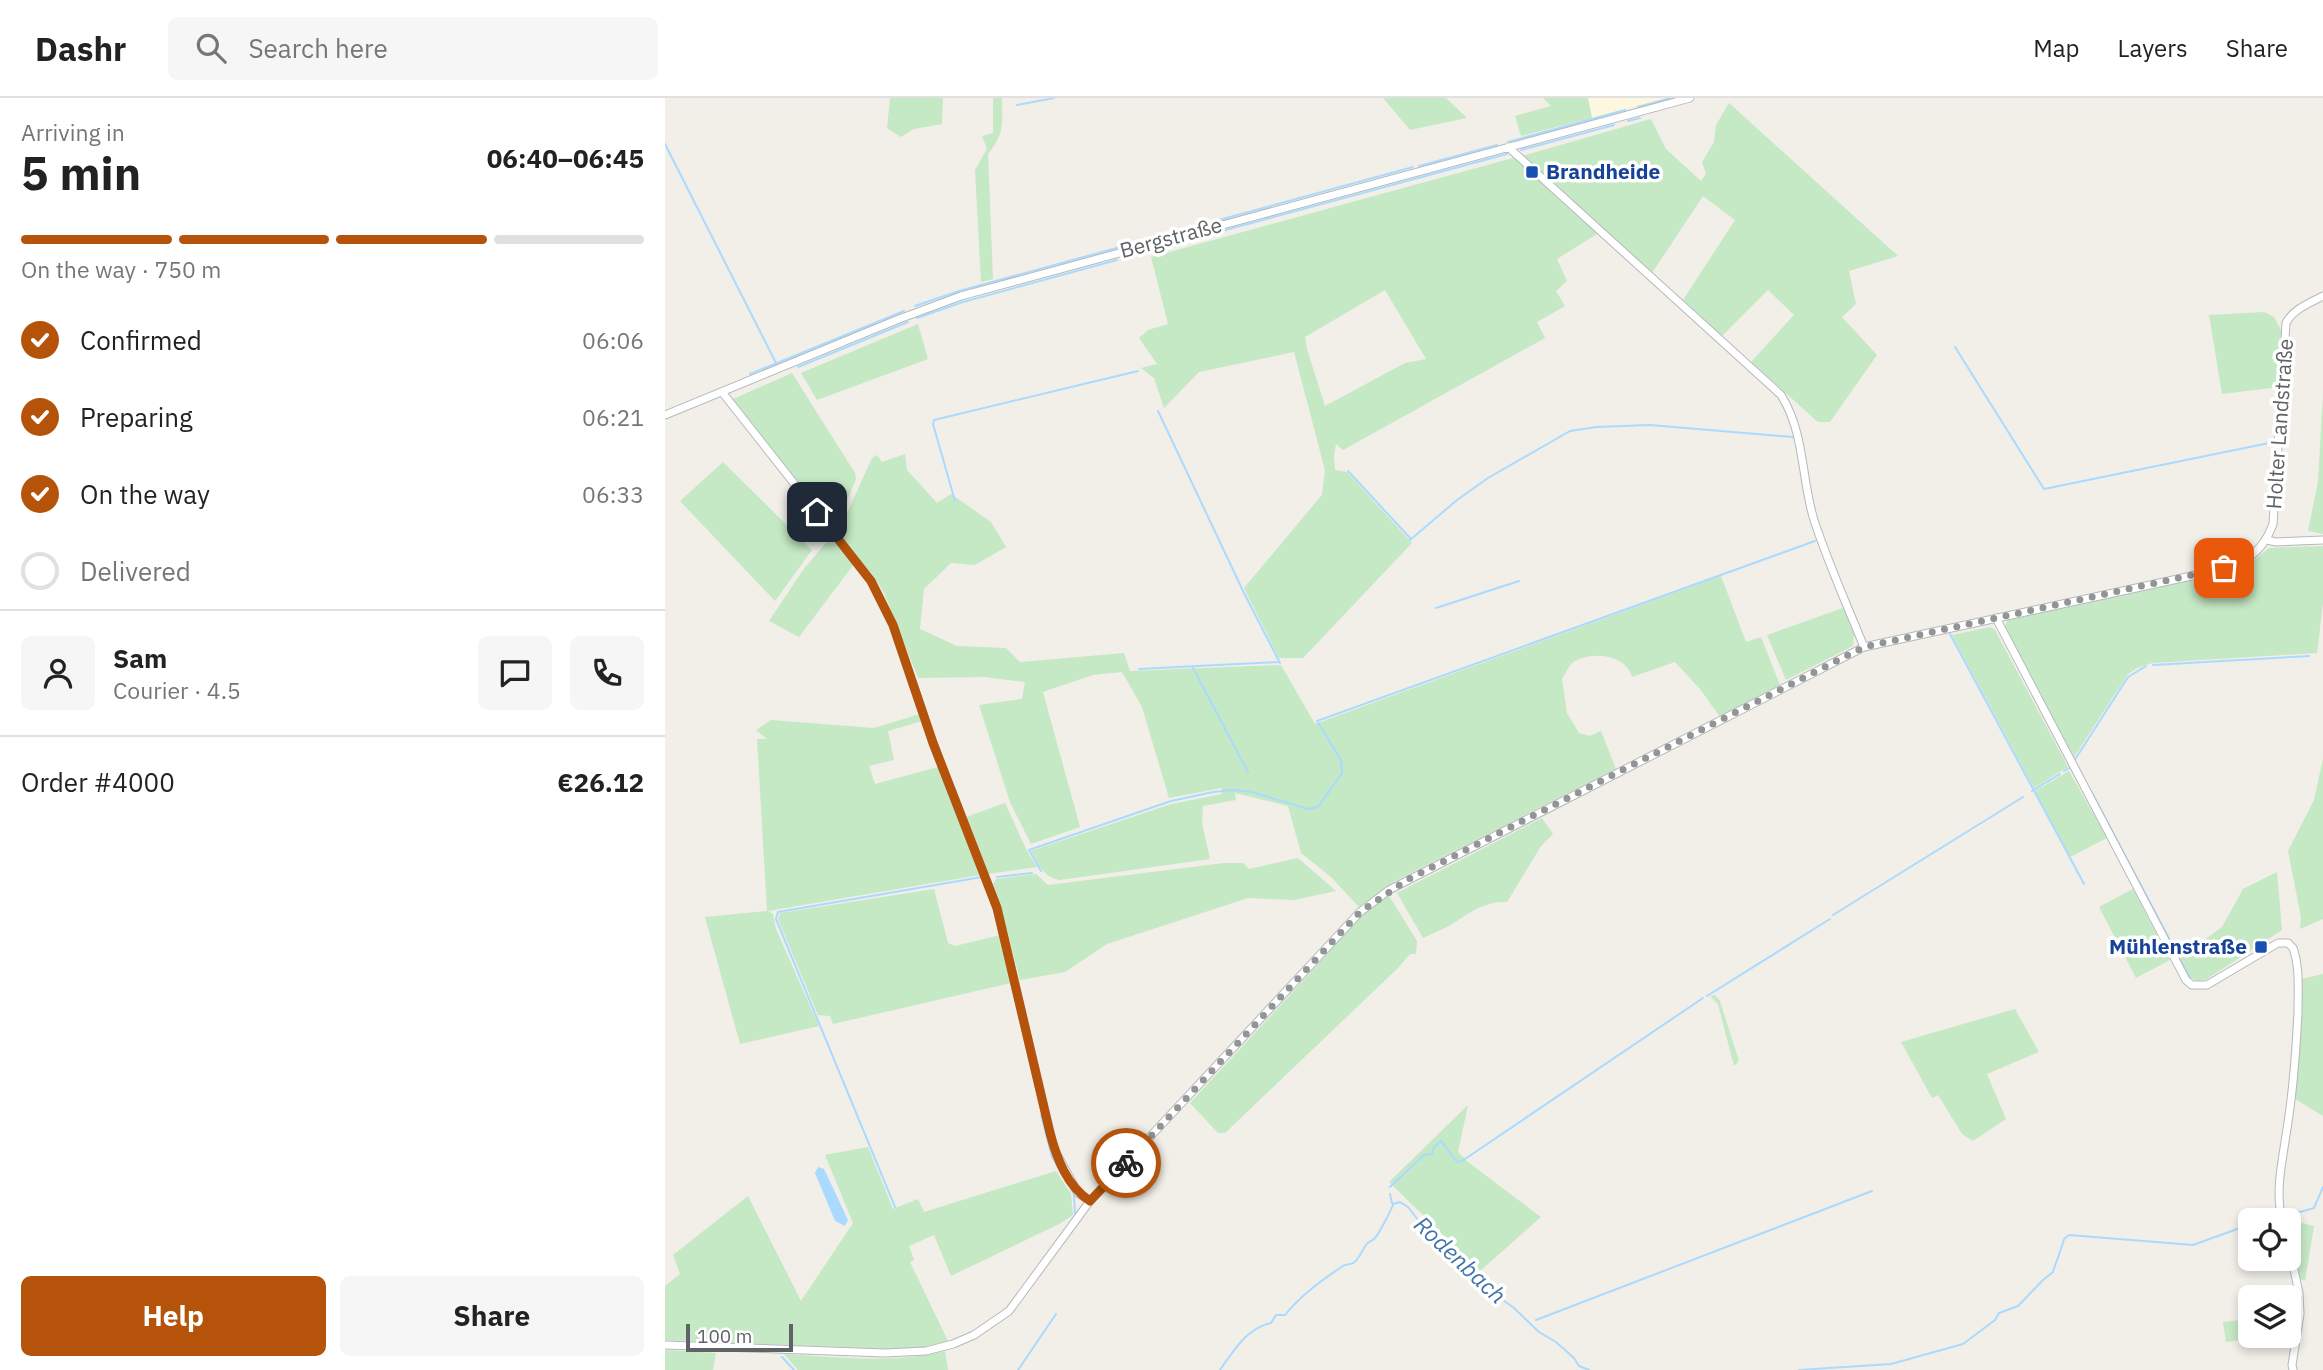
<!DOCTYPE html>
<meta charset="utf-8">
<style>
:root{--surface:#fff;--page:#f6f6f6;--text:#222;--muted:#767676;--line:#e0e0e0;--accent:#b45309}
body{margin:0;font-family:"IBM Plex Sans",sans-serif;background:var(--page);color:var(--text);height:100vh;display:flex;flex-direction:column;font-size:26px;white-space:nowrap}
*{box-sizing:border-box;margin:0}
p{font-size:23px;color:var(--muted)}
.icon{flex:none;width:38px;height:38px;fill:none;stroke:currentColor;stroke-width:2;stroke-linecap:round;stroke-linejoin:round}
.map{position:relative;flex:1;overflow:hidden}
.drawer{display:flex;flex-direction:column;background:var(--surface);width:665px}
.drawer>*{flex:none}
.controls{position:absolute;left:1573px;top:1110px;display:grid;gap:14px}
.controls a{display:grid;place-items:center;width:63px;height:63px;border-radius:10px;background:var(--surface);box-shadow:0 4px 10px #0003;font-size:35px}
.scale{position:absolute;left:21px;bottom:18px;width:107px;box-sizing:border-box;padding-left:7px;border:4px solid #5f6368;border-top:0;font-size:19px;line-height:24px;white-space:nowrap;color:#5f6368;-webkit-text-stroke:5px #fff;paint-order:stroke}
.pin{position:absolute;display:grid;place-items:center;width:60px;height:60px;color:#fff;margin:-30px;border-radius:14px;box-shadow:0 4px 10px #0006}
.courier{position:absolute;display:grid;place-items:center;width:70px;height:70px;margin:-35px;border:5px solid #b45309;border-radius:50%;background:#fff;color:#222;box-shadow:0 2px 9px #0007}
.overview em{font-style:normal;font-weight:700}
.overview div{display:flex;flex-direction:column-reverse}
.overview{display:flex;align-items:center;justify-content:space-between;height:119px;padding:0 21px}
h1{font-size:46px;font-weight:700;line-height:52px}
.bar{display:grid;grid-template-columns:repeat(4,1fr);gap:10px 7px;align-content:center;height:84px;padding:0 21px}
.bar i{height:9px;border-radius:5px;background:var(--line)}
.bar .on{background:var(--accent)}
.bar p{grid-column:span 4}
.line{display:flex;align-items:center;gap:18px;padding:0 21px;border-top:2px solid var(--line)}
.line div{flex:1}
.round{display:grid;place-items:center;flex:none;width:74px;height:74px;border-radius:10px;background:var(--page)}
ol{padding:0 21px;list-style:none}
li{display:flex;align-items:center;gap:21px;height:77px}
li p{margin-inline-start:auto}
li .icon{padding:7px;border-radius:50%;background:var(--accent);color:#fff;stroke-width:4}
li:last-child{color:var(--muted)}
li i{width:38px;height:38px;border:4px solid var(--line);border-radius:50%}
.cta{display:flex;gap:14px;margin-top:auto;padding:14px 21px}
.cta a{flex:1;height:80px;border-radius:10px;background:var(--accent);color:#fff;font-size:28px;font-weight:700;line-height:80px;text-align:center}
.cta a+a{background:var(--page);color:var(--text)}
header{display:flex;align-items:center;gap:42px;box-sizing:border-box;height:98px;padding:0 35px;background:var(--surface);border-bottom:2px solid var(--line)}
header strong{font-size:33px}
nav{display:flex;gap:38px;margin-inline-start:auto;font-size:24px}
.search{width:490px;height:63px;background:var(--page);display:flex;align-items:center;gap:18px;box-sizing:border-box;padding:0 24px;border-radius:10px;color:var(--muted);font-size:26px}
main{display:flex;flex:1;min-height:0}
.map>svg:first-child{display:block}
</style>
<header>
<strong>Dashr</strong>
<div class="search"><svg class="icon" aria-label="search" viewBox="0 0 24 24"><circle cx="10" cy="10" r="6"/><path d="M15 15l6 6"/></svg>Search here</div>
<nav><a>Map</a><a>Layers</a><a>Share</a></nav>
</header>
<main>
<section class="drawer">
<div class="overview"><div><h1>5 min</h1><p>Arriving in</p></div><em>06:40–06:45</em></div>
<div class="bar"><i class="on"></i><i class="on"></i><i class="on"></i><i></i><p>On the way · 750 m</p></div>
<ol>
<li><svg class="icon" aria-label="check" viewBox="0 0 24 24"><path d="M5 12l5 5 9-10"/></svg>Confirmed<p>06:06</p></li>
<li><svg class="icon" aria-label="check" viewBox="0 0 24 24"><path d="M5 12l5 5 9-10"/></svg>Preparing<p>06:21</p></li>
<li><svg class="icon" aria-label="check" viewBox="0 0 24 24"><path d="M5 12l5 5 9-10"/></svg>On the way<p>06:33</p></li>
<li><i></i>Delivered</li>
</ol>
<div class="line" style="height:126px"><a class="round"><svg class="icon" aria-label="person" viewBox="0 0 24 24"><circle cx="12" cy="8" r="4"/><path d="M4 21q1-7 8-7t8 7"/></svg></a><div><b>Sam</b><p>Courier · 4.5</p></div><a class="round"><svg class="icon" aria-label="chat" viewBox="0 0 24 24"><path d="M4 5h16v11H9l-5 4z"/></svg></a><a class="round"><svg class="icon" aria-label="phone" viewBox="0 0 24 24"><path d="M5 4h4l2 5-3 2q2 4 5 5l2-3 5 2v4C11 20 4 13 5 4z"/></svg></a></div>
<div class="line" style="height:91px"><div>Order #4000</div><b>€26.12</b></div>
<div class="cta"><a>Help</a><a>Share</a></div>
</section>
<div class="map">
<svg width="1658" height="1272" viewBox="0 0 1658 1272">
<rect width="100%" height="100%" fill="#f1efe8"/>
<!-- commercial -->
<path fill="#fef7e0" d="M923 0H999L927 20Z"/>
<!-- green -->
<path fill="#c5e8c5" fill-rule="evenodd" d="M225 0H278L277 26 249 31 236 39 222 30Z
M328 0H337C337 27 340 34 323 56L328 181 316 184 310 72 322 51 317 38 328 35Z
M718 0H781L802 20 745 32Z
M878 0H923L927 20 856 38 850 18 886 8Z
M1064 5 1233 158 1184 173 1191 206 1177 219 1212 257 1165 324H1153L1086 264 1129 217 1103 192 1057 238 1018 202 1070 122 1038 98 987 175 857 58 986 21 1001 51 1036 83 1041 76 1037 64 1049 44 1051 27Z
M848 60 935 134 892 161 902 183 891 193 900 208 872 224 880 240 678 352 671 346 669 358 670 372 682 374 747 445 638 560H614L579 490 657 397 660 372 629 254 534 274 499 310 489 280 476 270 492 266 474 240 483 232 503 226 486 159ZM720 192 761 261 740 265 660 308 642 251 640 239Z
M1599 214 1609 219 1616 232 1614 289 1557 296 1544 217Z
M253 226 263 261 152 302 136 275Z
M127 275 190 375 191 381 172 426 167 427 68 301Z
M1658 297V436L1643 433 1653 384Z
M240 356 242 372 272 405 286 396 326 424 341 449 310 467 286 465 259 491 255 531 292 548 341 550 355 564 459 555 465 573 616 567 650 626 1056 478 1081 544 1096 539 1115 587 1055 619 1035 591 1010 564 967 579C961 557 929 553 910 563 904 566 901 575 897 581L902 615 914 635 925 638 936 633 951 671 730 783 694 809 666 779 636 755 623 708 570 695 571 702 538 708 537 725 545 761 395 782C378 779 374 767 366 753L506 706 557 696V690L504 700 477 609 457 574 428 577 378 594 415 729 366 746 345 704 314 607 357 601 360 584 319 579 253 580 219 495 207 476 177 442 175 434 178 424 207 360 212 357 217 364Z
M58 364 147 452 110 503 15 403Z
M164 441H168L189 466 134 539 104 523 138 472Z
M1658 448V505L1652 555 1487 565 1472 570 1463 576 1409 659 1339 529 1343 522 1565 474 1588 463 1604 450Z
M1178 510 1189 536 1188 548 1121 582 1102 537Z
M1325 529 1330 532 1403 669 1369 690 1287 537Z
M255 616 257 623 223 633 229 662 204 668 210 686 273 669 315 777 103 813 108 816 111 831 154 928 75 946 40 819 102 813 92 641H102L91 632 106 622 209 630Z
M1658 661V821L1635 831 1636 819 1623 753 1649 702Z
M1404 673 1442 740 1405 759 1370 693Z
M340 705 362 753 372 769 323 776 301 719Z
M877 720 888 736 876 748 842 804C818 803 803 816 784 828 776 832 766 836 758 840L732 795Z
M633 760 671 793 629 802 583 800 442 846 400 874 355 882 336 810 328 786 331 781 371 776 383 787 559 765H578L584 771Z
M1612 774 1617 832 1542 881 1533 883 1526 880 1515 860 1557 829 1578 791Z
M269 791 283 845 290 848 335 837 346 885 168 926 165 918 153 917 113 821 115 815Z
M1468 791 1505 862 1471 880 1434 809Z
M723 796 752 843 751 856H745L733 870 560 1035H553L525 1005 637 884 697 816Z
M1658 876V1018L1630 1001 1637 881Z
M1050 897 1055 903 1074 963 1069 968 1053 906 1045 898Z
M1350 911 1374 954 1322 976 1341 1021 1308 1043 1297 1036 1273 997 1267 1000 1236 944Z
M803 1007 793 1054 803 1064 876 1119 815 1173 724 1084Z
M203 1049 228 1111 253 1101 259 1114 391 1073 406 1096 408 1117 394 1126 286 1178 269 1137 244 1148 249 1162 245 1164 283 1243 258 1249 229 1251 0 1242V1188L15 1176 8 1157 83 1098 136 1203 188 1125 160 1057Z
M1624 1122 1649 1128 1640 1183 1635 1181 1624 1137Z
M1585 1221 1586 1237H1611L1561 1244 1558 1224Z
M0 1252 51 1255 48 1272H0Z
M280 1253 283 1272H133L119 1256C172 1259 228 1266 280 1253Z"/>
<!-- water -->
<path fill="#aadaff" d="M153 1069 159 1071 183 1122 180 1128 170 1123 150 1075Z"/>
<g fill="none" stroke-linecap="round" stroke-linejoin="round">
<!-- stream -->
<path stroke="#aadaff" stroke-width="2" d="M352 7 389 0
M973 9 1006 0
M963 23 975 20
M843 44 960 12
M0 46 111 265
M856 52 949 27
M754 68 832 47
M461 159 842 56
M250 208 294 193 748 69
M252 220 298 204 452 162
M1290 249 1379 391 1609 344
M133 269 243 224
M85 276 239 213
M493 313 579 495 615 565
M683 373 746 441
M290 403 268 326 269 322 473 273
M745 442 792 402 823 380 905 333 931 329 985 327 1128 339
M771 510 854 483
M1285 536 1419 786
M1488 567 1644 558
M528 570 583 674
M474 571 613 564
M1409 663 1463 579 1481 568
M1399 673 1404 670
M1367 693 1395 676
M1426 693 1525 880
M376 773 364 752 506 703 548 694 567 692 587 694 643 711 653 709 677 675 676 662 652 623 1150 443
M332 779 367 775
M1168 817 1358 699
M1042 898 1165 821
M376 1017 387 1059 409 1096 410 1116
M725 1089 759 1057 767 1056 769 1049 776 1043 792 1064 797 1063 1038 900
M725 1096 727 1105
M728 1106 735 1104 743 1109 763 1135 806 1179 849 1210 874 1234 891 1244 909 1260 914 1268 924 1272
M230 1109 111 821 113 814 317 779
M1618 1113 1635 1114 1649 1110 1658 1089
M1593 1122 1613 1113
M871 1222 1207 1093
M117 1259 129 1272
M353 1272 391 1216
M555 1272C569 1252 582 1230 606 1225L611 1217H620C636 1197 657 1182 678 1168 681 1166 685 1167 688 1165 694 1162 697 1152 701 1147 703 1144 706 1143 709 1141 713 1138 726 1112 728 1107
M1134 1272 1226 1266 1298 1246 1330 1222 1334 1215 1353 1208 1378 1182 1388 1174C1391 1163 1396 1153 1399 1141L1404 1137 1528 1147 1586 1126"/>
<!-- minor casing -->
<g stroke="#b5b8bc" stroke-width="9">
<path id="minor" d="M843 49 1116 297C1140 335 1136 380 1149 422 1163 465 1182 507 1199 549
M57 294 206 483 228 527 268 645 332 810 389 1051 413 1095 425 1103
M0 317 234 221 296 198 1025 0
M1602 442 1611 444 1658 442
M1331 520 1521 882 1527 887H1542L1613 845H1623L1628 850C1635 869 1633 893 1633 914 1631 955 1628 996 1621 1037 1617 1065 1610 1093 1617 1122
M1624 1148 1634 1195 1635 1216 1627 1267 1628 1272
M0 1247 220 1255 261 1253 288 1246 309 1237 344 1213 425 1103 695 814 724 792 1199 549 1545 474C1577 465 1596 459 1608 426L1621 225C1628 211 1645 205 1658 198"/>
</g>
<!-- minor -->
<use href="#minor" stroke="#fff" stroke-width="7"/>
</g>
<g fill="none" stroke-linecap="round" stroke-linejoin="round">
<!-- done -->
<path stroke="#929495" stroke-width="7" stroke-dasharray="0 12.6" d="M461 1065 695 814 742 782 1199 549 1559 470"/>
<!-- route -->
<path stroke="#b45309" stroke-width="9" d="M152 414 206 483 228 527 268 645 332 810 385 1035C392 1061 402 1088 425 1103L461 1065"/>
</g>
<!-- markers -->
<g fill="#1a4fb4" stroke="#fff" stroke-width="2.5">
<rect x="860" y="67" width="14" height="14" rx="3.5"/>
<rect x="1589" y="842" width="14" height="14" rx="3.5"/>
</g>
<g text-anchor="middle" stroke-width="7" stroke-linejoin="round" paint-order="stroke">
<!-- transit labels -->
<g font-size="21" font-weight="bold" fill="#164399" stroke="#fff" text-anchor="start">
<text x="881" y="81">Brandheide</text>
<text x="1582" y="856" text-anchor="end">Mühlenstraße</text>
</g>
<!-- street labels -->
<g font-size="21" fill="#5f6368" stroke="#fff">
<text transform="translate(506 140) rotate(-15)" y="7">Bergstraße</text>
<text transform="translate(1615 326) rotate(-86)" y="7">Holter Landstraße</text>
</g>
<!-- water labels -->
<g font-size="23" font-style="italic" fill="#4174aa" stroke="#fff">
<text transform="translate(795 1162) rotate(43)" y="8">Rodenbach</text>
</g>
</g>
</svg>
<div class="controls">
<a><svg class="icon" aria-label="locate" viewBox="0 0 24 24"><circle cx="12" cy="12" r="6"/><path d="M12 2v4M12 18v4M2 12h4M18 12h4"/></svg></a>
<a><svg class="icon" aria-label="layers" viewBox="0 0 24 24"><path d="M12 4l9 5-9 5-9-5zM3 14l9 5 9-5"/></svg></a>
</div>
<div class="scale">100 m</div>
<div class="pin" style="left:1559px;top:470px;background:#ea580c"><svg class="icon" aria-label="bag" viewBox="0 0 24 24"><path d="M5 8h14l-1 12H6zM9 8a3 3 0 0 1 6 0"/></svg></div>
<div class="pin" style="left:152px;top:414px;background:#1f2937"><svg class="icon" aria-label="home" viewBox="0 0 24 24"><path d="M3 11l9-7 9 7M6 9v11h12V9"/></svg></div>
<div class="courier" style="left:461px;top:1065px"><svg class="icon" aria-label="bike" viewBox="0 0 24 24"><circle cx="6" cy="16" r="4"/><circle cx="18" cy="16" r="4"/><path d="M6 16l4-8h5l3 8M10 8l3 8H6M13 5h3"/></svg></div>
</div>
</main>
